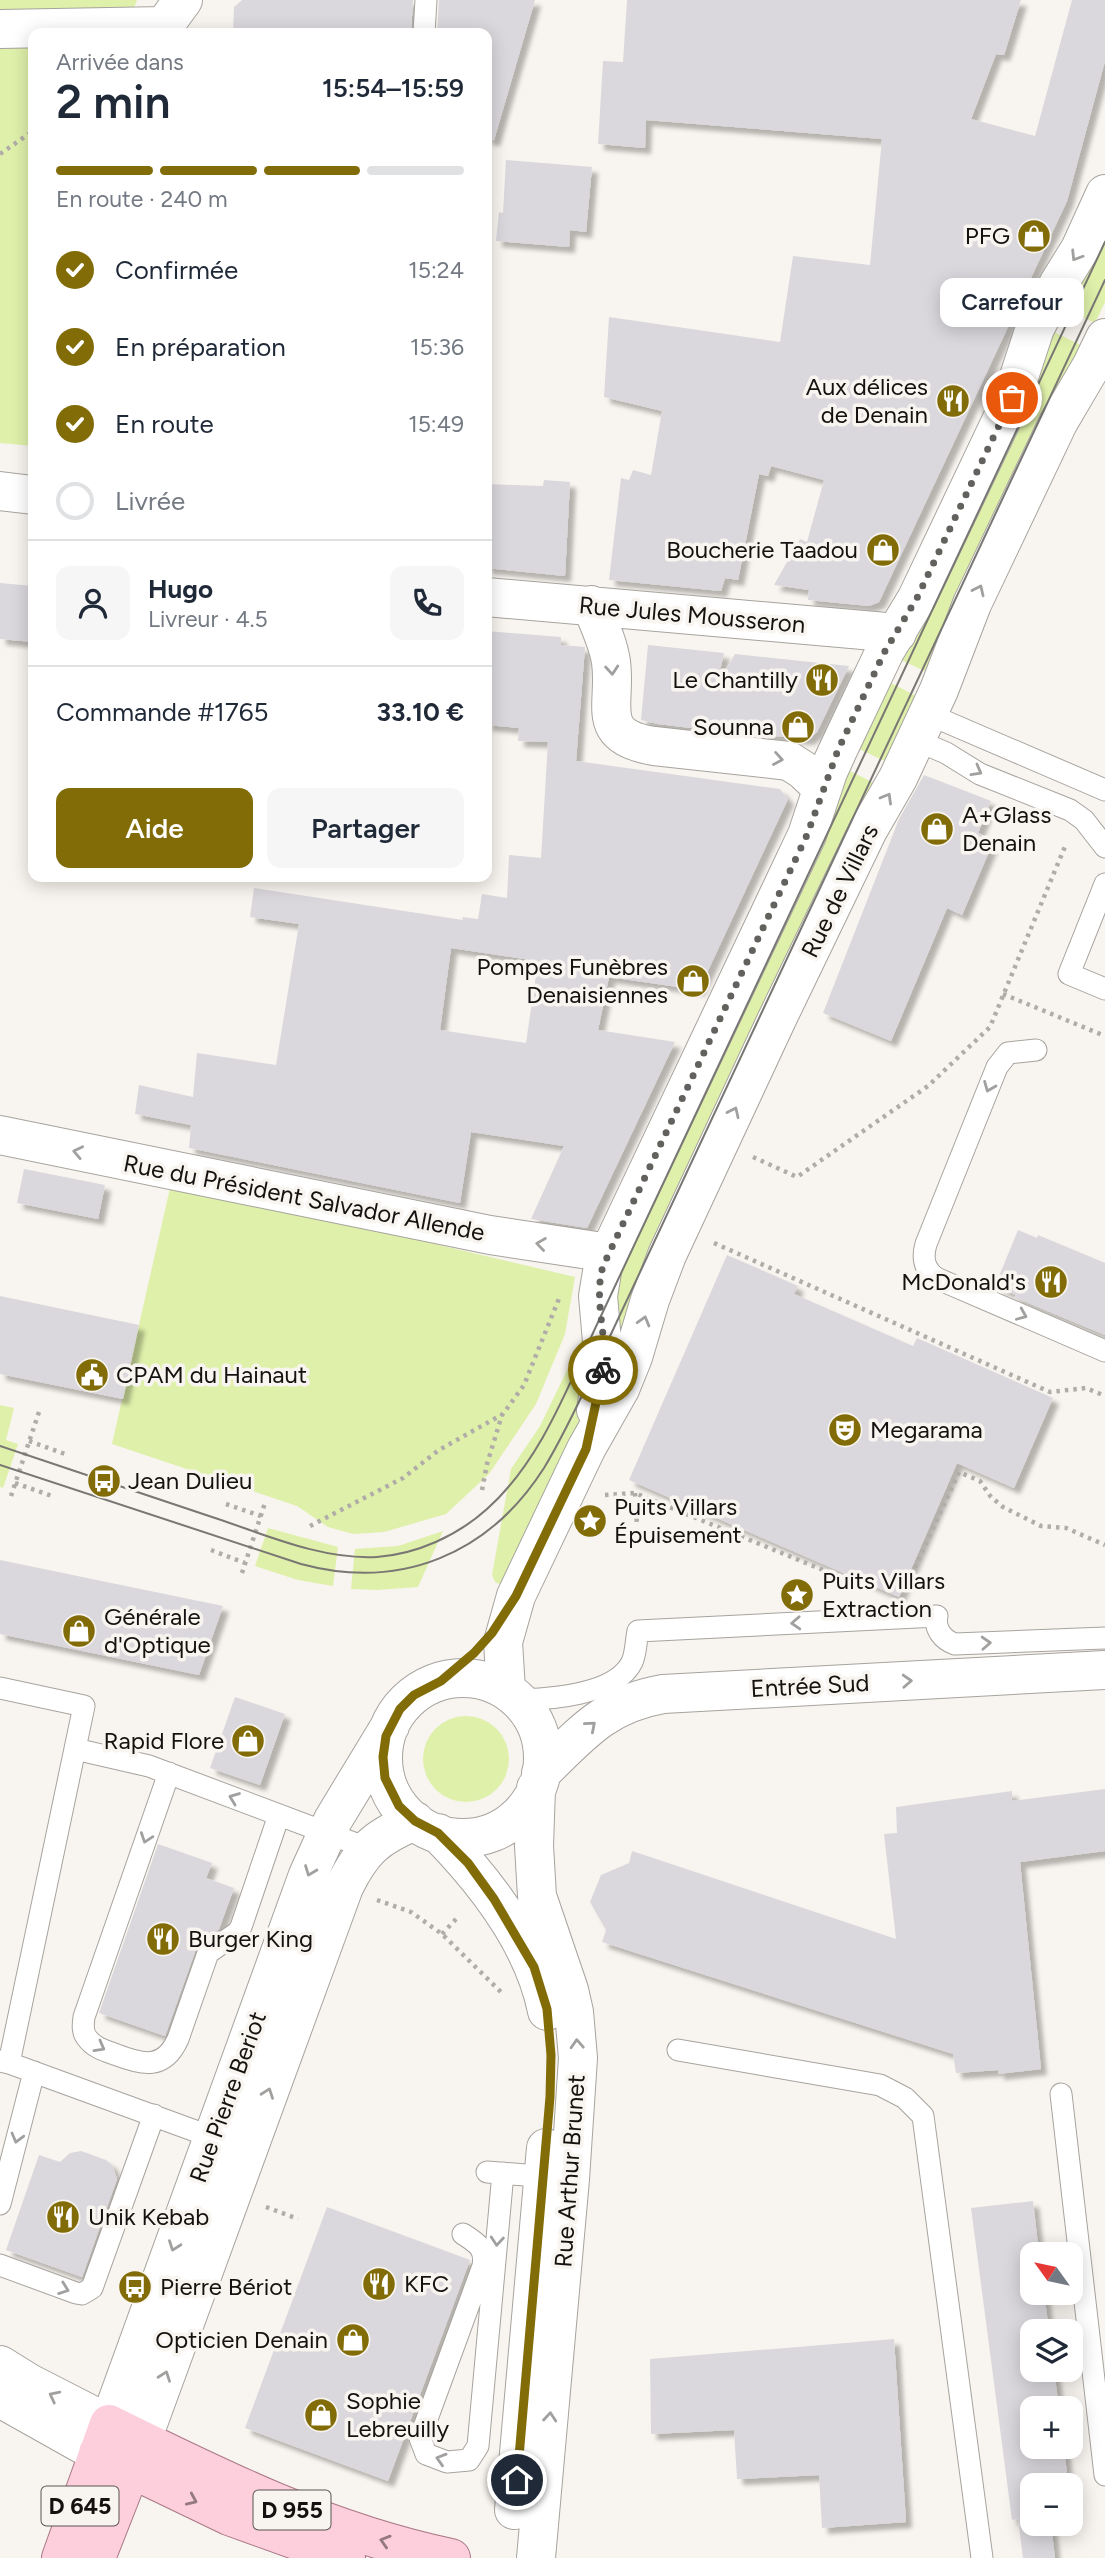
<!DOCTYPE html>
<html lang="fr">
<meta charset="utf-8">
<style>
:root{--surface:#fff;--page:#f6f6f7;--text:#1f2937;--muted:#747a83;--line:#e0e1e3;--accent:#826c08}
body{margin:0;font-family:Figtree,sans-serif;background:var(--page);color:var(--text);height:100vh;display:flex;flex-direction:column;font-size:26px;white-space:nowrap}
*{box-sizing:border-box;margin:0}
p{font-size:23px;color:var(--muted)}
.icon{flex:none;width:38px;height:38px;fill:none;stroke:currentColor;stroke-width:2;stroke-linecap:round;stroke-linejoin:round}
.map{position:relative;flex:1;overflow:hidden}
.details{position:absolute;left:28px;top:28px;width:464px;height:854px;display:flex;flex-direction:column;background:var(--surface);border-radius:14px;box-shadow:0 4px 18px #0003}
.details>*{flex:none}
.needle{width:46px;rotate:303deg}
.fabs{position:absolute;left:1020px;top:2242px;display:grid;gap:14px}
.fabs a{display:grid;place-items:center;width:63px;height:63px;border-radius:14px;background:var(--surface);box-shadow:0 4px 18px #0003;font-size:35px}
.pin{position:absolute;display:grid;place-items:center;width:60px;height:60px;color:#fff;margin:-30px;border:4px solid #fff;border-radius:50%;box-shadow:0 2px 7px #0007}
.courier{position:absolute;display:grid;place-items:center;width:70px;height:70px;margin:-35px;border:5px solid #826c08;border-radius:50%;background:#fff;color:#222;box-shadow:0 2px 9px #0007}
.bubble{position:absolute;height:49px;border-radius:14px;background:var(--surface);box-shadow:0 4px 18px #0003;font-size:23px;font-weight:600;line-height:49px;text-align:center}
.headline em{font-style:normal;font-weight:600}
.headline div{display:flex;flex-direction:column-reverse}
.headline{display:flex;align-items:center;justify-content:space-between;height:119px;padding:0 28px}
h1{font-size:46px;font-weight:600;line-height:52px}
.bar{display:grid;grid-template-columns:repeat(4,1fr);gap:10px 7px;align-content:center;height:84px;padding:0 28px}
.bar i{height:9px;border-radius:5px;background:var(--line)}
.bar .active{background:var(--accent)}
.bar p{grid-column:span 4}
.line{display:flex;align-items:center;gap:18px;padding:0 28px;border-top:2px solid var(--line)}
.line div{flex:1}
.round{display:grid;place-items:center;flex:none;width:74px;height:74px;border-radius:14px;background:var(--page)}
ol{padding:0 28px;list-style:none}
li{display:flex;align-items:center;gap:21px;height:77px}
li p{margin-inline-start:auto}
li .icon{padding:7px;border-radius:50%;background:var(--accent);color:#fff;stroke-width:4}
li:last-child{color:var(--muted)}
li i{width:38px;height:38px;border:4px solid var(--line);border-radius:50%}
.action{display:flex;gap:14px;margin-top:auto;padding:14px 28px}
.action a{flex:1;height:80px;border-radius:14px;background:var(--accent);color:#fff;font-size:28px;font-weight:600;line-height:80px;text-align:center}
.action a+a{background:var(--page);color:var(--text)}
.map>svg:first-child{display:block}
</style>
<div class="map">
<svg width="1105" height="2558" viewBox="0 0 1105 2558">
<defs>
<filter id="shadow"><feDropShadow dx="6" dy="6" stdDeviation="2" flood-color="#0004"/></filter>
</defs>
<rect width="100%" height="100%" fill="#f8f4ef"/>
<!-- green -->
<path fill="#dff0aa" d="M0 0H137L124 33H33V446L0 443Z
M1105 222V302L1095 323 1065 309Z
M1054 332 1085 347 931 674 901 660Z
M891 683 920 698 889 763 859 749Z
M850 771 880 786 613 1350 618 1272Z
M170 1188 278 1207 575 1277 565 1334 536 1404 489 1474 446 1514 384 1532 353 1534 328 1527 297 1506 112 1444Z
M587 1329C590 1362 586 1399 576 1431L503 1586 495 1582 492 1575 511 1469 540 1426Z
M0 1405 14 1408 6 1440 18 1444 3 1488 0 1487Z
M268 1528 338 1547 333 1586 298 1580 255 1566Z
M443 1531 418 1587 377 1590 351 1589 355 1549 398 1546Z
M423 1759a43 43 0 1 1 86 0a43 43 0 1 1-86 0Z"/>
<!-- building -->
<path fill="#dbd8dd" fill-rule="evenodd" filter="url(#shadow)" d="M242 0H413L411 33H233L234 7Z
M439 0H535L494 140 486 139V33H437Z
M627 0H1021L1004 55 996 54 971 119 1035 136 1072 0H1105V61L1067 201 879 602 869 606 808 600 809 590 774 585 800 539 807 542 824 480 771 466 768 476 759 474 738 580 725 578 721 591 609 580 621 478 629 480 633 470 651 475 662 411 604 397 609 317 780 342 793 256 870 265 882 139 646 120 645 148 598 144 603 61 623 62Z
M506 160 592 167 586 232 570 230 569 247 496 241 499 212 503 213Z
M544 480 570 482 565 576 486 568V484L543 486Z
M0 583 33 586V642L0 639Z
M486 631 561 637V645L585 647 576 761 780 789 788 799 699 990 609 977 598 1030 675 1042 587 1228 531 1219 564 1146 471 1132 460 1203 189 1148 191 1125 135 1114 139 1085 193 1097 197 1053 276 1065 299 924 250 917 254 888 463 920 462 917 478 919 482 894 507 898 509 855 541 858 548 742 518 741 519 728 486 725ZM451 948 538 961 526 1043 440 1030Z
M648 645 724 653 717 684 735 654 849 666 817 732 808 739 716 731 658 724 641 720Z
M924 775 991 801 978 833 994 840 962 915 947 908 891 1041 823 1013 899 819Z
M24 1169 105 1185 98 1219 17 1203Z
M1018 1230 1037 1238 1038 1235 1105 1263V1335L1014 1297 1016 1295 995 1286Z
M727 1255 798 1286 794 1294 913 1346 917 1338 1053 1398 1014 1488 957 1463 899 1597 629 1480Z
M0 1296 139 1325 123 1399 0 1374Z
M0 1560 223 1606 199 1675 0 1634Z
M235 1697 285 1714 260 1785 210 1768Z
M1105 1789V1851L1020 1862 1041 2069 998 2074V2070L956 2073 953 2054 602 1942 606 1930 590 1902 601 1875 629 1863 632 1851 896 1939 884 1834 897 1833 896 1807 1012 1791V1801Z
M158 1844 212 1863 206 1878 234 1888 219 1929 200 1942 196 1949 165 2036 99 2013Z
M81 2151 106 2160 112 2165 117 2179 82 2277 6 2250 39 2155 60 2162 70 2153Z
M1033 2201 1039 2254H1032V2292H1044L1049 2331H1032V2370H1054L1059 2408H1032V2446H1064L1068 2485H1032V2524H1051L1055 2558H1023L1018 2519 1012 2520 971 2208Z
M327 2207 470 2260 388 2481 245 2428Z
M894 2339 906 2522 822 2528 819 2475 737 2479 734 2430 651 2434 650 2359Z"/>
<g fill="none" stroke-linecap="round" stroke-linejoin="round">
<!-- lane casing -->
<g stroke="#a7a39e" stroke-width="23">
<path id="lane" d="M424 33 426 0
M928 714 1105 790
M916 740 946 753 980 774 1070 810 1084 820 1105 847
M1105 884 1069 974 1105 989
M1036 1050 1008 1053 997 1067 926 1244C922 1258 924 1269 936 1278L1105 1351
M0 1688 84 1706 9 2063 0 2061
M518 1700C549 1699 616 1695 632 1662 636 1654 636 1640 638 1631L937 1616C934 1629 943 1640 955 1644L1105 1638
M75 1749 149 1766 367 1848
M169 1773 84 2017C83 2024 82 2032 87 2038 94 2048 106 2051 117 2055 143 2065 164 2070 178 2039L208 1953 238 1932 241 1927 279 1815
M678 2050 880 2085 905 2098 923 2116 982 2558
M9 2063 220 2140
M1061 2094 1105 2475
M487 2172 551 2177
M0 2204 34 2072
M463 2234C477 2243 486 2248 483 2266L420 2438 426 2454 447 2462 469 2460 478 2446 503 2173
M0 2265 76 2293 82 2294 92 2288 154 2115"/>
</g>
<!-- street casing -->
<g stroke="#a7a39e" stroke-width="40">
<path id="street" d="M0 491 33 495
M486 597 897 633
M591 605C599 624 608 642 611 662 617 705 593 736 654 746L789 761 803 770 822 788
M0 1135 490 1235 609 1253
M541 1773C581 1734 605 1704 663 1694L1105 1670"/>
</g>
<!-- secondary casing -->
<g stroke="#a7a39e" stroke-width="40">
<path id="secondary" d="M0 29 164 26 183 0
M596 1410 604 1364 598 1296 603 1266 807 835 828 772 838 750 885 651 917 598 1012 398 1035 328 1059 283 1080 249 1105 194
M383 1758a80 80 0 1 1 160 0a80 80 0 1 1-160 0Z
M506 1690 503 1642 516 1596 586 1449 620 1389 633 1357 650 1300 667 1255 776 1021 868 830 898 778 939 690 972 604 1058 423 1092 365 1105 338
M536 1788 534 1846 537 1896 569 1990 574 2012 578 2058 570 2179 536 2558
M438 1833C485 1881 534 1944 547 2011
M0 2365 29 2383 109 2424 308 1875 333 1820 390 1726
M0 2398 98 2453
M142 2440 344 1887C362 1850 376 1837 415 1821
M514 2510 546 2148"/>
</g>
<!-- primary casing -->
<g stroke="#aa7886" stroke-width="40">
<path id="primary" d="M98 2453 229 2516 346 2558
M61 2558 109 2424C220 2479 330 2533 451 2558
M96 2558 140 2446"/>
</g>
<!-- path -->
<path stroke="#b0ada9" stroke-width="4.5" stroke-dasharray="3.5 5" stroke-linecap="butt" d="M0 154 33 131
M1003 994 1105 1036
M753 1157 797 1177 928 1086 990 1027 1066 844
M714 1243 1050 1392 1086 1388 1105 1396
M29 1441 65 1454
M15 1483 52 1496
M482 1490 487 1464 502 1415
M635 1493 637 1526
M605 1495 635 1493 872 1590
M11 1496 39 1412
M226 1504 261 1516
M310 1526 403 1478 439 1450 503 1414 524 1385 560 1296
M211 1550 245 1563
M242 1573 265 1503
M904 1591 959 1472 980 1481 991 1497 1003 1507 1041 1526 1066 1528 1105 1545
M377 1900 411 1912 442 1934 503 1994
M442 1934 458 1917
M266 2207 298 2219"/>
<!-- lane -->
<use href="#lane" stroke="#fff" stroke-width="21"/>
<!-- street -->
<use href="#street" stroke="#fff" stroke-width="38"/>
<!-- secondary -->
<use href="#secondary" stroke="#fff" stroke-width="38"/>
<!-- primary -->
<use href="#primary" stroke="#fdcfdc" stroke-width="38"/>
<!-- tram -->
<path stroke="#797773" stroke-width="2" d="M0 1446C71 1470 141 1493 212 1517 264 1534 321 1560 377 1557 417 1554 457 1536 487 1509 542 1460 569 1383 600 1318L1105 242
M0 1465 301 1564C401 1591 489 1554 544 1468 567 1430 585 1389 604 1349L1105 280"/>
</g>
<!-- one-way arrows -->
<defs><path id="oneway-chevron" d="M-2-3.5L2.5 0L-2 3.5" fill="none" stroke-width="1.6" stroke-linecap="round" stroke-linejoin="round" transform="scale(1.75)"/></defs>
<g stroke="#a1a09f">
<use href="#oneway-chevron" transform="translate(1076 256) rotate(122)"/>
<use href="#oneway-chevron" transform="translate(979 590) rotate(-65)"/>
<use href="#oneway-chevron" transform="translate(612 670) rotate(85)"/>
<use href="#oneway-chevron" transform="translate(778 759) rotate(10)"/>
<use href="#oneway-chevron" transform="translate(977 771) rotate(29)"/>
<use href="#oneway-chevron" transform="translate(887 798) rotate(-60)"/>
<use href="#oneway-chevron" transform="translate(989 1087) rotate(112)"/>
<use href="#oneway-chevron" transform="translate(734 1112) rotate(-65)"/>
<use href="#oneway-chevron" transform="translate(78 1152) rotate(-168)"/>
<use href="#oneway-chevron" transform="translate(541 1244) rotate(-172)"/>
<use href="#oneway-chevron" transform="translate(1022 1315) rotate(23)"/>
<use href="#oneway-chevron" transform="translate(644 1321) rotate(-74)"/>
<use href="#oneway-chevron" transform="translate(796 1623) rotate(177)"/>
<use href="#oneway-chevron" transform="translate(986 1643) rotate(-3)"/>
<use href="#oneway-chevron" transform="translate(907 1681) rotate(-3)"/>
<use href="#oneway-chevron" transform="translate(591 1726) rotate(-41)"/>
<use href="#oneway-chevron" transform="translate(234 1798) rotate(-159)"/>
<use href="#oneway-chevron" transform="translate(146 1838) rotate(109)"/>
<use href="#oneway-chevron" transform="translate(310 1871) rotate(111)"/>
<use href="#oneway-chevron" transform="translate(577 2044) rotate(-93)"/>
<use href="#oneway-chevron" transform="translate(100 2047) rotate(29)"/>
<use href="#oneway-chevron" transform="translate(268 2093) rotate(-70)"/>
<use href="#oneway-chevron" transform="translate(17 2138) rotate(105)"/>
<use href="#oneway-chevron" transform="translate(497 2241) rotate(95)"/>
<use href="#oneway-chevron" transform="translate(174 2246) rotate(110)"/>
<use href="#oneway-chevron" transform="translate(64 2289) rotate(20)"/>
<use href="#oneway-chevron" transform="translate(165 2376) rotate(-70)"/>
<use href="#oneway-chevron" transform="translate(54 2396) rotate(-153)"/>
<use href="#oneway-chevron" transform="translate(550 2417) rotate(-85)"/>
<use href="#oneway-chevron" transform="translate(441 2459) rotate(-163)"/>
</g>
<g stroke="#947a80">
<use href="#oneway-chevron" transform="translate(192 2500) rotate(24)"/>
<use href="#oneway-chevron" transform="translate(385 2541) rotate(-163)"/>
</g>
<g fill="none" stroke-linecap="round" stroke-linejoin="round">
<!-- done -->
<path stroke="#63615e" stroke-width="7" stroke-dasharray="0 12.6" d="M603 1370C608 1335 593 1301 603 1266L807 835 838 750 885 651 917 598 1012 398"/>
<!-- route -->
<path stroke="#826c08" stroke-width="9" d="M517 2480 550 2097 551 2055 547 2009 534 1967 494 1899 468 1863 438 1833 415 1821 399 1806 385 1778 383 1757 386 1736 400 1709 414 1695 441 1681 474 1653 492 1633 516 1596 586 1449 603 1370"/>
</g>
<!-- icons -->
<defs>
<g id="shop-disc" transform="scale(1.75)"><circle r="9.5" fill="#826c08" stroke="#f8f4ef"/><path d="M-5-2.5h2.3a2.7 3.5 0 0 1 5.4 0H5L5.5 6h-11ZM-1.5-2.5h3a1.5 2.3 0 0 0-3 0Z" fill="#fff"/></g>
<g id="restaurant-disc" transform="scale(1.75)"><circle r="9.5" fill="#826c08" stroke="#f8f4ef"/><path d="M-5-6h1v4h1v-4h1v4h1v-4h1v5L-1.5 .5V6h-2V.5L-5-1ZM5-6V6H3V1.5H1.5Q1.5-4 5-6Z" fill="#fff"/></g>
<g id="civic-disc" transform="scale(1.75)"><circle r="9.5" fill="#826c08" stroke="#f8f4ef"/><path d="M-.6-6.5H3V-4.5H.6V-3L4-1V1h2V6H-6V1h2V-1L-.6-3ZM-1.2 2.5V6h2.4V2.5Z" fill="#fff"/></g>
<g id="theatre-disc" transform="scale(1.75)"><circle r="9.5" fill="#826c08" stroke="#f8f4ef"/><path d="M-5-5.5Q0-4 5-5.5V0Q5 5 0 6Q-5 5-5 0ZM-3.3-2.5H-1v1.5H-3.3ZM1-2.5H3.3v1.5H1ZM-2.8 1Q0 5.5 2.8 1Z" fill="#fff"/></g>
<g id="bus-disc" transform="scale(1.75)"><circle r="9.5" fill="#826c08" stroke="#f8f4ef"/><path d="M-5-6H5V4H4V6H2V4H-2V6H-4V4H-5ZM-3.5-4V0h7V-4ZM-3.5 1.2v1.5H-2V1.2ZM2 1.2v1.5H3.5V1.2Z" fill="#fff"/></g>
<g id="sight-disc" transform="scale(1.75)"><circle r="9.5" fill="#826c08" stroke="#f8f4ef"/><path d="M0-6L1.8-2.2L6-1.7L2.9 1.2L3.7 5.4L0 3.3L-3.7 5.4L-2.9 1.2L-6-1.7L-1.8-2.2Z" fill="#fff"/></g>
</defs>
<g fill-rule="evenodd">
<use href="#shop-disc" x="1034" y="236"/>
<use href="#restaurant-disc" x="953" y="401"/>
<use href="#shop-disc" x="883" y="550"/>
<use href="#restaurant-disc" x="822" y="680"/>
<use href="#shop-disc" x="798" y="727"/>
<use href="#shop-disc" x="937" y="829"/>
<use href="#shop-disc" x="693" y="981"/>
<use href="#restaurant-disc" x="1051" y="1282"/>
<use href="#civic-disc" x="92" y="1375"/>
<use href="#theatre-disc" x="845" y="1430"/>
<use href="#bus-disc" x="104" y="1481"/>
<use href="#sight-disc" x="590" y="1521"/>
<use href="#sight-disc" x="797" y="1595"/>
<use href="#shop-disc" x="79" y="1631"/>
<use href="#shop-disc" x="248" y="1741"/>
<use href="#restaurant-disc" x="163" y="1939"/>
<use href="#restaurant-disc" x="63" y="2217"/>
<use href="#restaurant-disc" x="379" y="2284"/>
<use href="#bus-disc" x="135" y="2287"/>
<use href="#shop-disc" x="353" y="2340"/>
<use href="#shop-disc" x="321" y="2415"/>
</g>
<g text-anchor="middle" stroke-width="7" stroke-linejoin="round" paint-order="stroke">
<!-- shield labels -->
<g fill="#f8f4ef" stroke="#585653" stroke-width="2">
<rect x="41.5" y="2486.5" width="77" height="39" rx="5"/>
<rect x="253.5" y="2490.5" width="77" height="39" rx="5"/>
</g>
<g font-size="23" font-weight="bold" fill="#131210">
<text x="80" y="2514">D 645</text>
<text x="292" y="2518">D 955</text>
</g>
<!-- poi labels -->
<g font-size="24" fill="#131210" stroke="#f8f4ef" text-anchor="start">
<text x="1010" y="244" text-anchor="end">PFG</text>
<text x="928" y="395" text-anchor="end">Aux délices<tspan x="928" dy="28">de Denain</tspan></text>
<text x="858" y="558" text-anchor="end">Boucherie Taadou</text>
<text x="798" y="688" text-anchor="end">Le Chantilly</text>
<text x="774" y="735" text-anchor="end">Sounna</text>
<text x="962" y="823">A+Glass<tspan x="962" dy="28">Denain</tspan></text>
<text x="668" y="975" text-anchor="end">Pompes Funèbres<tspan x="668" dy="28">Denaisiennes</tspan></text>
<text x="1026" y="1290" text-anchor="end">McDonald's</text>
<text x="116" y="1383">CPAM du Hainaut</text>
<text x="870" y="1438">Megarama</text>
<text x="128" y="1489">Jean Dulieu</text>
<text x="614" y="1515">Puits Villars<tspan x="614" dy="28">Épuisement</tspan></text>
<text x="822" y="1589">Puits Villars<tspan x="822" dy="28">Extraction</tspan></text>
<text x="104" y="1625">Générale<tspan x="104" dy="28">d'Optique</tspan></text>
<text x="224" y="1749" text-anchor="end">Rapid Flore</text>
<text x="188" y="1947">Burger King</text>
<text x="88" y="2225">Unik Kebab</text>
<text x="404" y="2292">KFC</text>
<text x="160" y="2295">Pierre Bériot</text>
<text x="328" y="2348" text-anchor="end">Opticien Denain</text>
<text x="346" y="2409">Sophie<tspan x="346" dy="28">Lebreuilly</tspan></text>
</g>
<!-- street labels -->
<g font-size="24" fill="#131210" stroke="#f8f4ef">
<text transform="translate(692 615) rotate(5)" y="8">Rue Jules Mousseron</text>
<text transform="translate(840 891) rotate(-64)" y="8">Rue de Villars</text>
<text transform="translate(304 1198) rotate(11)" y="8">Rue du Président Salvador Allende</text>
<text transform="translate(810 1686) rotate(-3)" y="8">Entrée Sud</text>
<text transform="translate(228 2097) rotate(-70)" y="8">Rue Pierre Beriot</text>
<text transform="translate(570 2171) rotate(-86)" y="8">Rue Arthur Brunet</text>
</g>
</g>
</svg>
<div class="fabs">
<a><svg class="needle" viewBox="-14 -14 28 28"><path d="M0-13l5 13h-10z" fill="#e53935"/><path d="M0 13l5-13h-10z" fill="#747a83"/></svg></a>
<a><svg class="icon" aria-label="layers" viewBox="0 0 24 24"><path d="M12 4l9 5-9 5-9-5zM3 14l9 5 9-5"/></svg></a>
<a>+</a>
<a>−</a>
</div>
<div class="pin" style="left:1012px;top:398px;background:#ea580c"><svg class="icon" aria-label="bag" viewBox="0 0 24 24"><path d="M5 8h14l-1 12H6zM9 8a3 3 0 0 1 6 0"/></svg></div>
<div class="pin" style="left:517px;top:2480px;background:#1f2937"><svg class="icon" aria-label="home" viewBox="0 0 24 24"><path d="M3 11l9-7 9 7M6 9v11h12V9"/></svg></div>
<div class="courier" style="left:603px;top:1370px"><svg class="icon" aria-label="bike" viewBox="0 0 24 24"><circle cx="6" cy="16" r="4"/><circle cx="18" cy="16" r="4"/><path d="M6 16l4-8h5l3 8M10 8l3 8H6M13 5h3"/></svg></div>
<div class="bubble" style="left:940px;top:278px;width:144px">Carrefour</div>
<section class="details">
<div class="headline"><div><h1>2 min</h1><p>Arrivée dans</p></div><em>15:54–15:59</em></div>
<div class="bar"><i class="active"></i><i class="active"></i><i class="active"></i><i></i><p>En route · 240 m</p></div>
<ol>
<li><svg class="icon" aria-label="check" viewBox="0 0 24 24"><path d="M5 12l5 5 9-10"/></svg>Confirmée<p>15:24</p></li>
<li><svg class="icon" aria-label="check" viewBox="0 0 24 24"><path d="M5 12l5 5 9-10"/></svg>En préparation<p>15:36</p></li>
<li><svg class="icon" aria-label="check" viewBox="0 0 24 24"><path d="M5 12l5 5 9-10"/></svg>En route<p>15:49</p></li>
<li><i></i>Livrée</li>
</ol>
<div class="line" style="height:126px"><a class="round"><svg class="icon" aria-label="person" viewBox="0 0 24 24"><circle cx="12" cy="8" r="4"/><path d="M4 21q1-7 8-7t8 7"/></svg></a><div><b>Hugo</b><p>Livreur · 4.5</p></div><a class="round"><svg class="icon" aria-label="phone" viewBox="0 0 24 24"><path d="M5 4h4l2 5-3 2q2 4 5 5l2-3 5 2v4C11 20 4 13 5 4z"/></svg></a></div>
<div class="line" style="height:91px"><div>Commande #1765</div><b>33.10 €</b></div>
<div class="action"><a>Aide</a><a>Partager</a></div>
</section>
</div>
